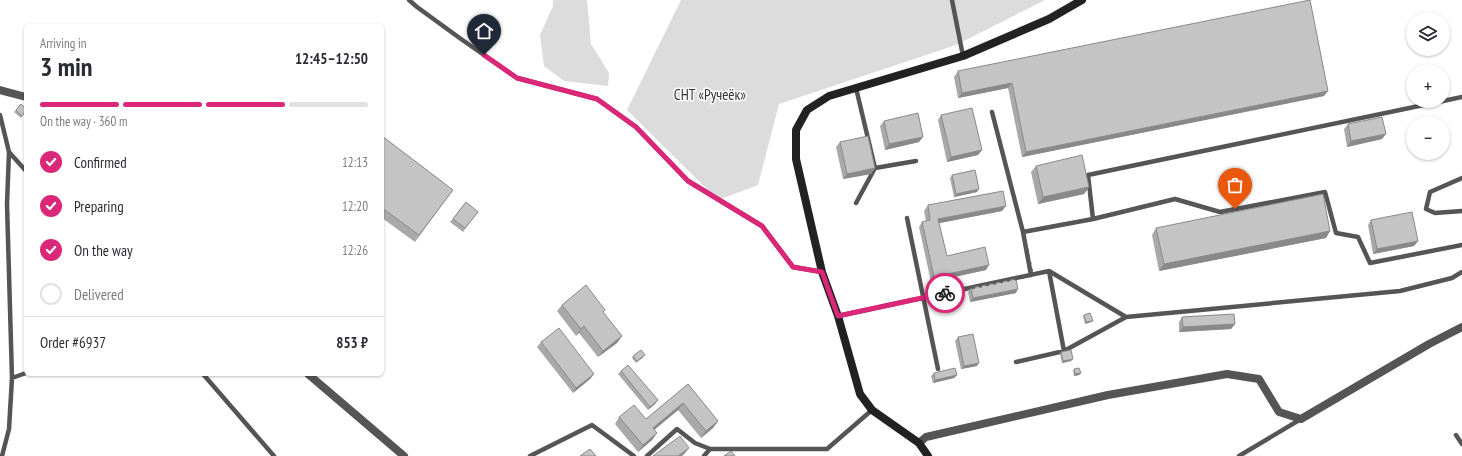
<!DOCTYPE html>
<meta charset="utf-8">
<style>
:root{--surface:#fff;--page:#f2f2f3;--text:#2b2b33;--muted:#7c7c81;--line:#e1e1e2;--accent:#db2777}
body{margin:0;font-family:"PT Sans Narrow",sans-serif;background:var(--page);color:var(--text);height:100vh;display:flex;flex-direction:column;font-size:15px;white-space:nowrap}
*{box-sizing:border-box;margin:0}
p{font-size:13px;color:var(--muted)}
.icon{flex:none;width:22px;height:22px;fill:none;stroke:currentColor;stroke-width:2;stroke-linecap:round;stroke-linejoin:round}
.map{position:relative;flex:1;overflow:hidden}
.details{position:absolute;left:24px;top:24px;width:360px;height:352px;display:flex;flex-direction:column;background:var(--surface);border-radius:6px;box-shadow:0 1px 3px #0004}
.details>*{flex:none}
.buttons{position:absolute;left:1406px;top:12px;display:grid;gap:8px}
.buttons a{display:grid;place-items:center;width:44px;height:44px;border-radius:50%;background:var(--surface);box-shadow:0 1px 3px #0004;font-size:20px}
.pin{position:absolute;display:grid;place-items:center;width:34px;height:34px;color:#fff;margin:-41px -17px;border-radius:50% 50% 50% 0;rotate:-45deg;box-shadow:0 0 4px #0007}
.pin .icon{rotate:45deg}
.courier{position:absolute;display:grid;place-items:center;width:40px;height:40px;margin:-20px;border:3px solid #db2777;border-radius:50%;background:#fff;color:#222;box-shadow:0 1px 5px #0007}
.overview em{font-style:normal;font-weight:700}
.overview div{display:flex;flex-direction:column-reverse}
.overview{display:flex;align-items:center;justify-content:space-between;height:68px;padding:0 16px}
h1{font-size:26px;font-weight:700;line-height:30px}
.bar{display:grid;grid-template-columns:repeat(4,1fr);gap:6px 4px;align-content:center;height:48px;padding:0 16px}
.bar i{height:5px;border-radius:3px;background:var(--line)}
.bar .selected{background:var(--accent)}
.bar p{grid-column:span 4}
.line{display:flex;align-items:center;gap:10px;padding:0 16px;border-top:1px solid var(--line)}
.line div{flex:1}
ol{padding:0 16px;list-style:none}
li{display:flex;align-items:center;gap:12px;height:44px}
li p{margin-inline-start:auto}
li .icon{padding:4px;border-radius:50%;background:var(--accent);color:#fff;stroke-width:4}
li:last-child{color:var(--muted)}
li i{width:22px;height:22px;border:2px solid var(--line);border-radius:50%}
.map>svg:first-child{display:block}
</style>
<div class="map">
<svg width="1462" height="456" viewBox="0 0 1462 456">
<rect width="100%" height="100%" fill="#fff"/>
<!-- green -->
<path fill="#dcdcdc" d="M553 0H587L591 44 609 73 608 86 564 81 544 66 540 35 553 6Z
M681 0H1045L956 45 779 104 758 185 718 200 627 110Z"/>
<g fill="none" stroke-linecap="round" stroke-linejoin="round">
<!-- lane -->
<path stroke="#555" stroke-width="4.5" d="M409 0 417 7 461 39 517 78 597 99 636 127 688 181 762 226 793 267 822 272
M952 0 963 56
M1443 101 1462 97
M992 112 1023 232
M0 115 9 152 7 204 12 378 9 429 2 456
M9 152 26 171
M875 168 916 161
M1462 178 1430 192 1426 209 1435 213 1462 211
M856 203 875 168 856 88
M907 218 938 369
M1093 219 1175 199 1220 212 1325 192 1336 233 1358 237 1370 263 1462 245
M1049 271 1064 351
M1031 275 1023 232 1093 219 1088 175 1443 101
M838 316 1049 271 1126 317 1400 291 1452 278 1462 272
M1016 362 1064 351 1126 317
M203 374 274 456
M12 378 26 373
M1456 435 1462 444
M530 456 592 425 634 456
M647 456 677 429 695 443 710 449H827L872 410
M704 456 710 449
M1239 456 1301 419"/>
<!-- street -->
<path stroke="#555" stroke-width="8" d="M0 90 26 97
M308 374 404 456
M919 443 926 437 1108 395 1227 374 1259 379 1279 412 1301 419 1429 344 1462 327"/>
<!-- secondary -->
<path stroke="#222" stroke-width="8" d="M928 456 919 443 872 410 860 394 838 316 822 272 796 159V130L807 110 829 96 963 56 1049 19 1082 0"/>
</g>
<!-- wall -->
<path fill="#a9a9a9" d="M958 71 1324 96 1022 157 1008 88 958 98 954 77Z
M21 104 26 111 21 118 14 112Z
M941 115 982 150 978 155 947 162 938 120Z
M884 121 919 142 885 150 880 126Z
M1348 124 1382 139 1347 147 1344 129Z
M382 136 453 190 415 242 382 218Z
M840 142 875 168 871 174 843 179 836 147Z
M1036 166 1089 187 1084 194 1038 204 1031 172Z
M952 175 977 192 954 197 950 178Z
M466 202 478 212 463 232 450 222Z
M928 205 1002 211 939 223 947 256 986 270 931 282 919 227 922 222 926 221 924 211Z
M1371 220 1418 241 1414 246 1373 254 1368 225Z
M1156 228 1330 231 1326 238 1159 271 1152 235Z
M971 288 1016 293 970 302 968 292Z
M562 305 605 310 603 312 622 336 617 343 598 357 579 333 576 336 557 311Z
M1084 315 1091 322 1085 324 1083 316Z
M1182 317 1235 324 1231 329 1179 332V322Z
M958 337 977 366 961 369 955 341Z
M541 342 594 374 590 379 573 393 537 347Z
M1061 352 1071 361 1062 363 1060 354Z
M633 356 644 357 636 363 632 358Z
M1074 369 1081 373 1079 375 1074 376 1073 371Z
M621 371 658 400 655 404 648 410 618 374Z
M934 373 957 375 954 378 933 383 931 376Z
M688 384 718 421 713 428 701 438 678 410 654 430 657 433 652 440 638 452 615 424 619 417 646 419Z"/>
<!-- shaded-wall -->
<path fill="#898989" d="M1012 83 1008 88 958 98 962 93Z
M1328 91 1324 96 1022 157 1026 152Z
M1386 134 1382 139 1347 147 1351 141Z
M923 137 919 142 885 150 889 144Z
M982 150 978 155 947 162 951 157Z
M875 168 871 174 843 179 847 174Z
M1089 187 1084 194 1038 204 1043 197Z
M979 189 977 192 954 197 956 194Z
M1006 206 1002 211 935 224 938 219Z
M1330 231 1326 238 1159 271 1164 264Z
M1418 241 1414 246 1373 254 1377 249Z
M989 265 986 270 931 282 934 277Z
M1018 289 1016 293 970 302 973 298Z
M1093 321 1091 322 1085 324 1086 322Z
M1235 324 1231 329 1179 332 1183 327Z
M584 326 579 333 576 336 581 329Z
M622 336 617 343 598 357 603 351Z
M1073 359 1071 361 1062 363 1063 361Z
M979 363 977 366 961 369 964 366Z
M1081 373 1079 375 1074 376 1075 374Z
M594 374 590 379 573 393 576 388Z
M957 375 954 378 933 383 935 380Z
M658 400 655 404 648 410 650 407Z
M683 403 678 410 648 435 653 428Z
M718 421 713 428 701 438 706 431Z
M657 433 652 440 638 452 643 445Z
M689 448 685 453 682 456H678Z"/>
<!-- building -->
<path fill="#c4c4c4" stroke="#898989" d="M1310 0 1328 91 1026 152 1012 83 962 93 958 71Z
M21 104 26 109V111L22 116 16 110Z
M972 108 982 150 951 157 941 115Z
M918 113 923 137 889 144 884 121Z
M1382 117 1386 134 1351 141 1348 124Z
M382 136 453 190 419 235 382 208Z
M868 136 875 168 847 174 840 142Z
M1082 155 1089 187 1043 197 1036 166Z
M975 170 979 189 956 194 952 175Z
M1003 191 1006 206 938 219 947 256 985 247 989 265 934 277 922 222 930 220 928 205Z
M1323 194 1330 231 1164 264 1156 228Z
M466 202 478 212 465 228 453 219Z
M1412 212 1418 241 1377 249 1371 220Z
M1016 279 1018 289 973 298 971 288Z
M586 285 605 310 603 312 622 336 603 351 584 326 581 329 562 305Z
M1090 313 1093 321 1086 322 1084 315Z
M1234 314 1235 324 1183 327 1182 317Z
M559 328 594 374 576 388 541 342Z
M973 334 979 363 964 366 958 337Z
M641 350 645 355 637 361 633 356Z
M1071 350 1073 359 1063 361 1061 352Z
M628 365 658 400 650 407 621 371Z
M955 368 957 375 935 380 934 373Z
M1079 368 1081 373 1075 374 1074 369Z
M688 384 718 421 706 431 683 403 653 428 657 433 643 445 619 417 634 405 646 419Z
M680 436 689 448 678 456H653Z
M590 449 596 456H580Z
M731 451 735 456H724Z"/>
<g fill="none" stroke-linecap="round" stroke-linejoin="round">
<!-- done -->
<path stroke="#595959" stroke-width="4" stroke-dasharray="0 7.2" d="M945 293 1032 275 1023 232 1093 219 1175 199 1220 212 1235 209"/>
<!-- route -->
<path stroke="#db2777" stroke-width="5" d="M484 55 517 78 597 99 636 127 688 181 762 226 793 267 822 272 838 316 945 293"/>
</g>
<g text-anchor="middle" stroke-width="3" stroke-linejoin="round" paint-order="stroke">
<!-- park labels -->
<g font-size="15" fill="#333" stroke="#fff">
<text x="710" y="100">СНТ «Ручеёк»</text>
</g>
</g>
</svg>
<div class="buttons">
<a><svg class="icon" aria-label="layers" viewBox="0 0 24 24"><path d="M12 4l9 5-9 5-9-5zM3 14l9 5 9-5"/></svg></a>
<a>+</a>
<a>−</a>
</div>
<div class="pin" style="left:1235px;top:209px;background:#ea580c"><svg class="icon" aria-label="bag" viewBox="0 0 24 24"><path d="M5 8h14l-1 12H6zM9 8a3 3 0 0 1 6 0"/></svg></div>
<div class="pin" style="left:484px;top:55px;background:#1f2937"><svg class="icon" aria-label="home" viewBox="0 0 24 24"><path d="M3 11l9-7 9 7M6 9v11h12V9"/></svg></div>
<div class="courier" style="left:945px;top:293px"><svg class="icon" aria-label="bike" viewBox="0 0 24 24"><circle cx="6" cy="16" r="4"/><circle cx="18" cy="16" r="4"/><path d="M6 16l4-8h5l3 8M10 8l3 8H6M13 5h3"/></svg></div>
<section class="details">
<div class="overview"><div><h1>3 min</h1><p>Arriving in</p></div><em>12:45–12:50</em></div>
<div class="bar"><i class="selected"></i><i class="selected"></i><i class="selected"></i><i></i><p>On the way · 360 m</p></div>
<ol>
<li><svg class="icon" aria-label="check" viewBox="0 0 24 24"><path d="M5 12l5 5 9-10"/></svg>Confirmed<p>12:13</p></li>
<li><svg class="icon" aria-label="check" viewBox="0 0 24 24"><path d="M5 12l5 5 9-10"/></svg>Preparing<p>12:20</p></li>
<li><svg class="icon" aria-label="check" viewBox="0 0 24 24"><path d="M5 12l5 5 9-10"/></svg>On the way<p>12:26</p></li>
<li><i></i>Delivered</li>
</ol>
<div class="line" style="height:52px"><div>Order #6937</div><b>853 ₽</b></div>
</section>
</div>
